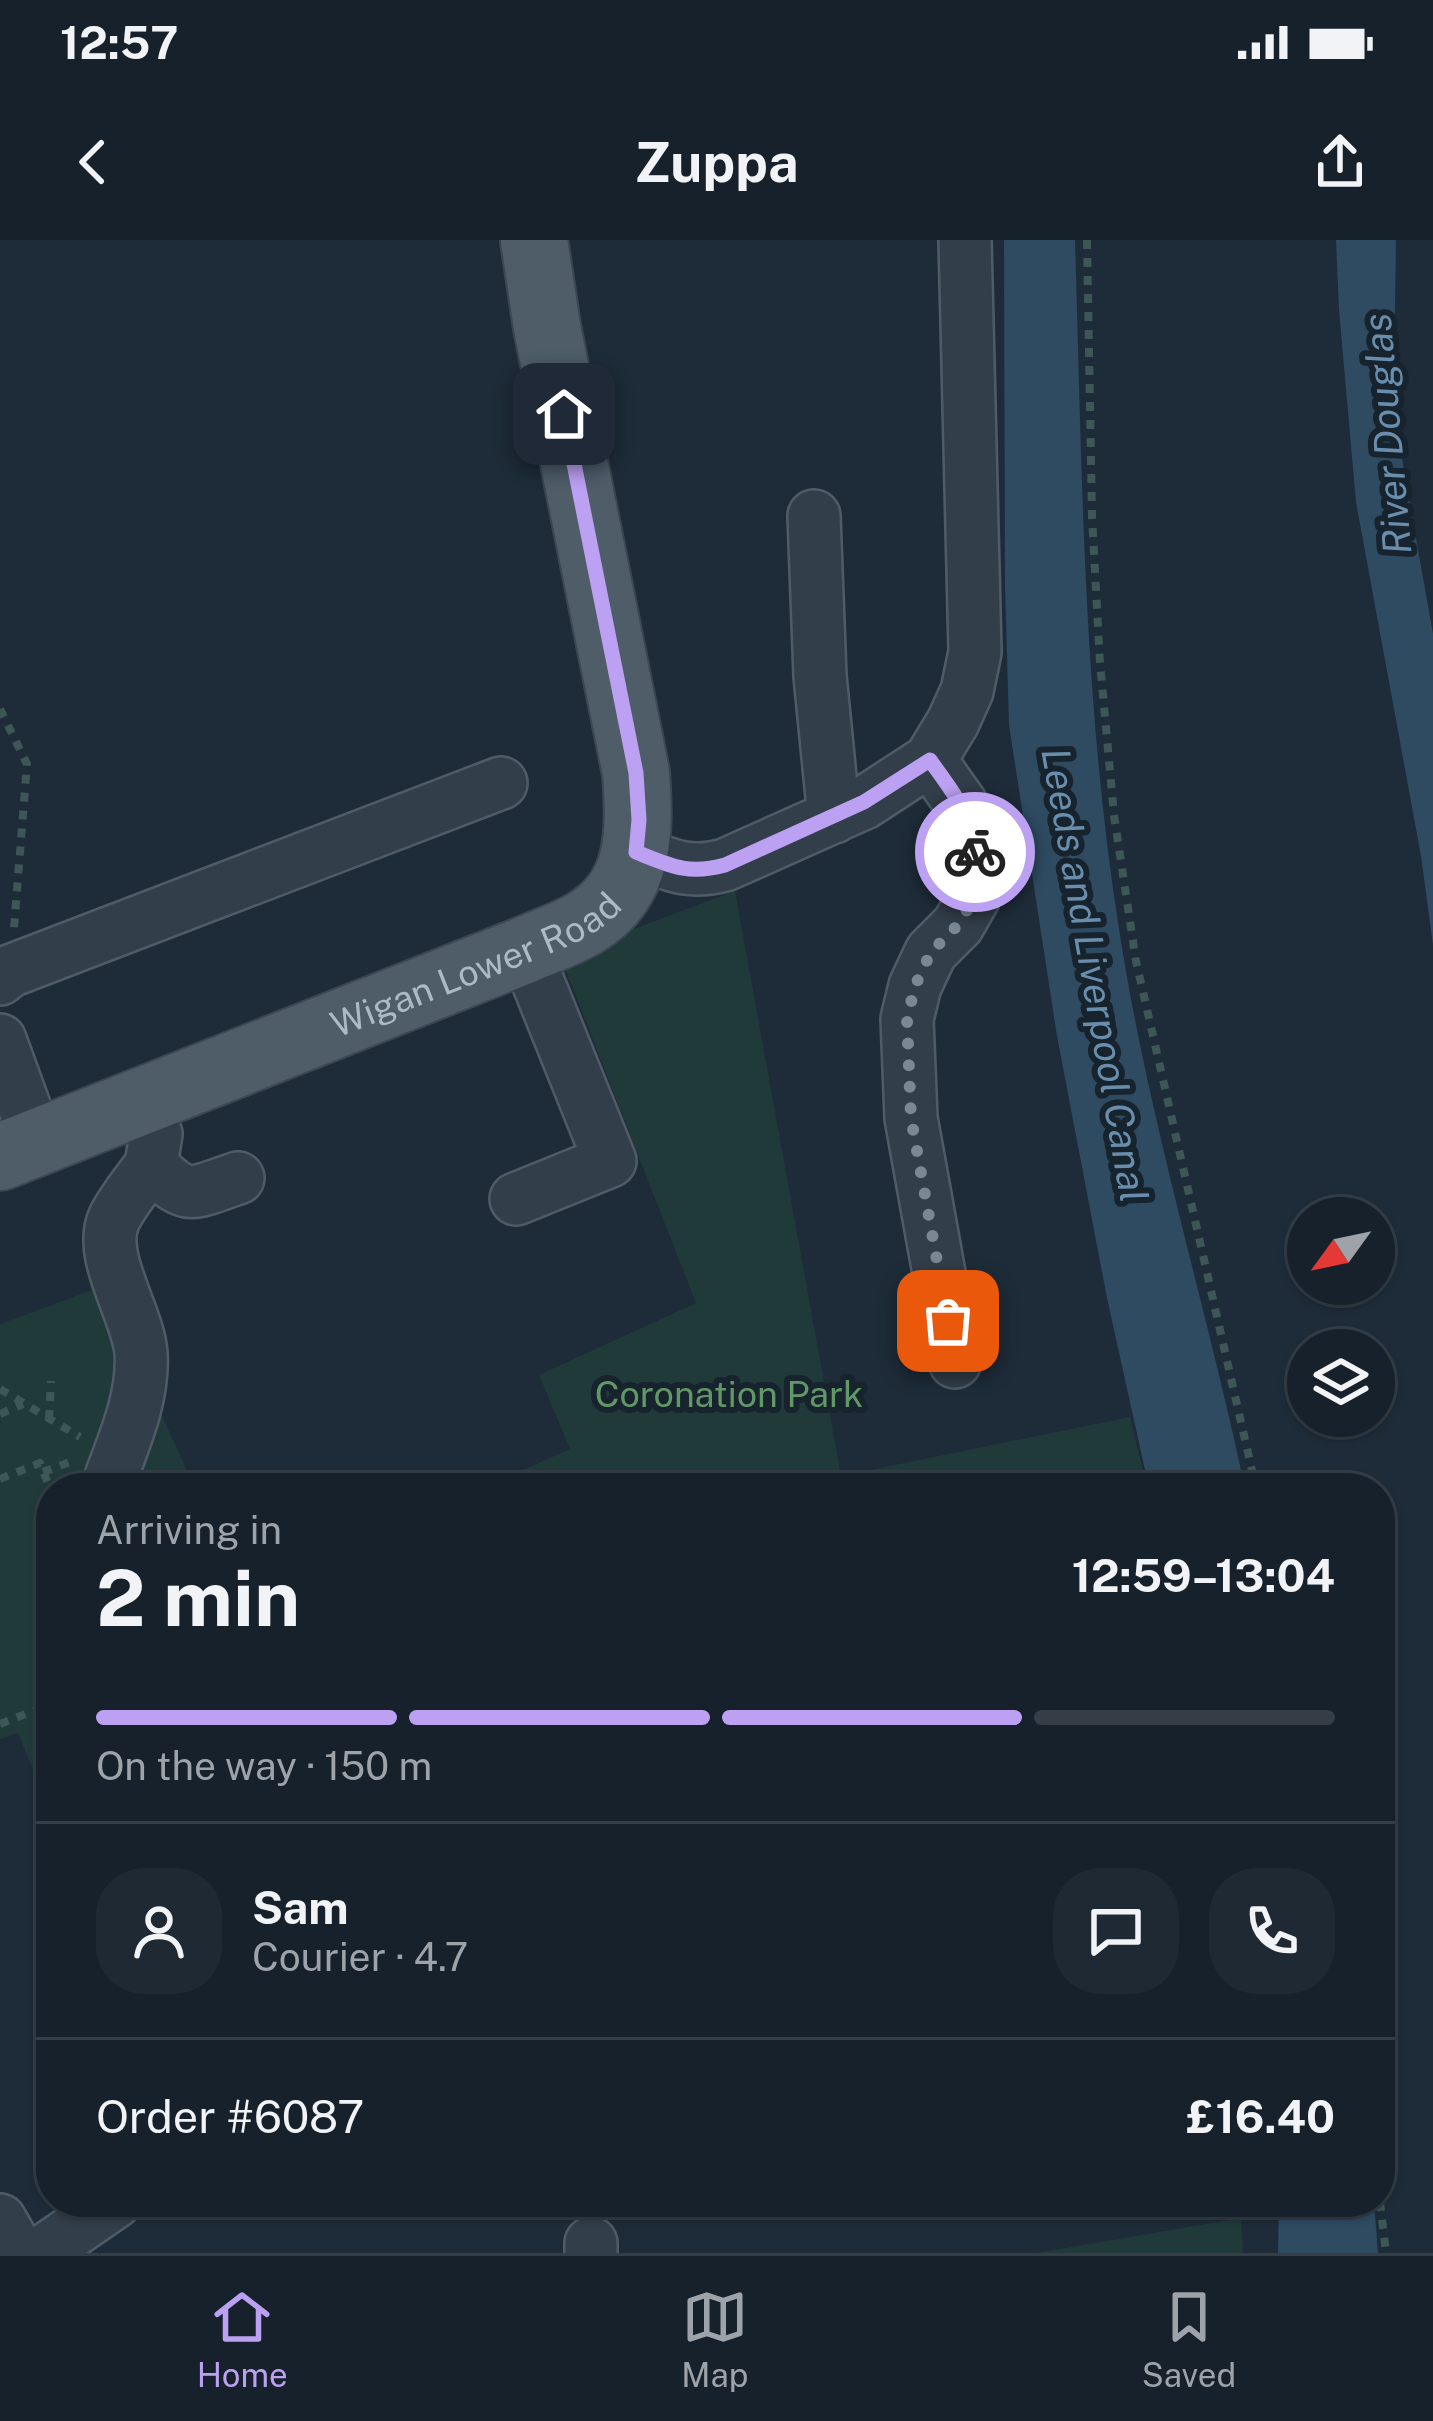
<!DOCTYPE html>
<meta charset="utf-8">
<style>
:root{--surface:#16212b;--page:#1f2933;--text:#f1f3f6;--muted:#9ea3a9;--line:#353e47;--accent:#bca0f2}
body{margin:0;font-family:"Public Sans",sans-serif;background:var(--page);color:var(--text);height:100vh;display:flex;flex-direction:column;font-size:45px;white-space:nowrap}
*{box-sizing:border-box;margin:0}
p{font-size:39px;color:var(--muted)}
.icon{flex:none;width:66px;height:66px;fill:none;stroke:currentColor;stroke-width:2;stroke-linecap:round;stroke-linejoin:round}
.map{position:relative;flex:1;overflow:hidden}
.drawer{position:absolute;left:36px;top:1233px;width:1359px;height:744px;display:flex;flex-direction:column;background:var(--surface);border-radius:48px;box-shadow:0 3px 9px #0004,0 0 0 3px var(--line)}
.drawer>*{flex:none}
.needle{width:78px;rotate:237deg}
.tools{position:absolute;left:1287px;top:957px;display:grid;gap:24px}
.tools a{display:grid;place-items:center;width:108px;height:108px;border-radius:50%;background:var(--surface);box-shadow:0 3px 9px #0004,0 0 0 3px var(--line);font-size:60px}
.pin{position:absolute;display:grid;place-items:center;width:102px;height:102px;color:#fff;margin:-51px;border-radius:24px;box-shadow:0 6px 18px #0006}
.courier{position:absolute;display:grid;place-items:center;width:120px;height:120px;margin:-60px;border:9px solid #bca0f2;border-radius:50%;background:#fff;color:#222;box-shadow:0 3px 15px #0007}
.summary em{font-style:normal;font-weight:700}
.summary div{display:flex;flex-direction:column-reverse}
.summary{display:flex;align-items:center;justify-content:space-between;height:204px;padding:0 60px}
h1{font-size:78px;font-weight:700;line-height:90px}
.bar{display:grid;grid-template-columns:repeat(4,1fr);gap:18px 12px;align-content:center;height:144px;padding:0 60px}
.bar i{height:15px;border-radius:9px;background:var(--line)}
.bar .selected{background:var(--accent)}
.bar p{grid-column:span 4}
.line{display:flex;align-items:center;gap:30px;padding:0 60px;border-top:3px solid var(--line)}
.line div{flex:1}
.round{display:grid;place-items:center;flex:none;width:126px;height:126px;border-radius:48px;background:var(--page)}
.status{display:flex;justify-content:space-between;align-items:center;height:84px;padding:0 60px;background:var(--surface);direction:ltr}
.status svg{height:33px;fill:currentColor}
header{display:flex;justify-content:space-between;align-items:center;height:156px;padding:0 60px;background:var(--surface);font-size:54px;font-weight:700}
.menu{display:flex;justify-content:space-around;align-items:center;height:168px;border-top:3px solid var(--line);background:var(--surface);font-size:33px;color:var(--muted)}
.menu a{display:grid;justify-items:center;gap:6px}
.menu .selected{color:var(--accent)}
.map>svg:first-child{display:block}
</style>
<div class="status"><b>12:57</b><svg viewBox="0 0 49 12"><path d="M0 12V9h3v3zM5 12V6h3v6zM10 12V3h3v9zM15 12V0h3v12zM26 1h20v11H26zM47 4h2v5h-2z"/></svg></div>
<header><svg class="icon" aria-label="back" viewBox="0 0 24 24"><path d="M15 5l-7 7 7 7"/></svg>Zuppa<svg class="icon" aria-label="share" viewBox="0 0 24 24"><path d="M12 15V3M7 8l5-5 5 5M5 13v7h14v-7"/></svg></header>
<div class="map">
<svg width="1433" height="2013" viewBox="0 0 1433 2013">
<rect width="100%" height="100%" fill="#1e2c39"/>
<!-- green -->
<path fill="#203a3a" d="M735 651 841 1236 1130 1177 1147 1248H482L570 1209 539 1135 696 1063 564 726 602 701Z
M103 1046 194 1246 215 1237 220 1248H51V1574L18 1493 0 1499V1084Z
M1241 1978 1243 2013H1037Z"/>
<!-- water -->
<path fill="#2f4b62" d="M1004 0H1075C1082 231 1083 461 1119 689 1148 878 1205 1061 1245 1248H1149L1107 1058 1057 796 1009 485 1005 344Z
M1336 0H1396L1394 137 1403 225 1433 394V705L1421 616 1356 262 1339 70Z
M1279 1962H1374L1378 2013H1278Z"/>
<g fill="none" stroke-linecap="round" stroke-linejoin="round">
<!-- minor casing -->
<g stroke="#4f5c67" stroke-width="56">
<path id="minor" d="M814 276 820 436 834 577
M930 520 961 564 975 597 974 657 958 685 931 712 915 746 907 779 911 878 955 1122
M636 612C670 625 688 635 725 625L864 563 930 520 953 482 967 451 975 412 965 0
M0 739 10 731 501 543
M0 800 37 902
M156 894 151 925C188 962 190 954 238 938
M516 959 610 921 525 710
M107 1248C122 1205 144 1160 141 1113 138 1074 97 1016 114 979 123 960 139 942 151 925
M0 1980 19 2013
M41 2013 115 1962
M591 2013V2003"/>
</g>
<!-- major casing -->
<g stroke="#3b4752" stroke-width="70">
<g id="major">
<path id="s1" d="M0 917 525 710C545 701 567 694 585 683 642 649 640 591 636 533L547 87 534 0"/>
</g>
</g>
<!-- path -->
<path stroke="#3d5656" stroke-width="8" stroke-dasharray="9 9" stroke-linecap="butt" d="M1087 0 1092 276 1100 423 1114 575 1136 721 1256 1248
M0 469 27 524 14 688
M0 1149 80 1197
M0 1174 23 1164
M49 1179 51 1141
M43 1232 70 1222
M0 1239 40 1223 51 1251
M0 1484 51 1464
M1380 1962 1386 2013"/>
<!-- minor -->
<use href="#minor" stroke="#323e49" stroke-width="51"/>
<!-- major -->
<use href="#major" stroke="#4f5d69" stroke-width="66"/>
</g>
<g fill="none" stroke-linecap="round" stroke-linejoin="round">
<!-- done -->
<path stroke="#7a8895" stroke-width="12" stroke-dasharray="0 21.6" d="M948 1081 911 878 907 779 915 746 931 712 958 685 974 658 975 612"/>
<!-- route -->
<path stroke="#bca0f2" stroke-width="15" d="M564 174 636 533 639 580 636 612C671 626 688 635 725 625L864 562 930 520C950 549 974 576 975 612"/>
</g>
<g text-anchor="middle" stroke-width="12" stroke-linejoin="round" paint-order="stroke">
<!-- street labels -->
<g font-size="36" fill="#acb9c6" stroke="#17232d">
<text dy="13" stroke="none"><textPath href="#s1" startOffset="513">Wigan Lower Road</textPath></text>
</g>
<!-- park labels -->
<g font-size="36" fill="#629868" stroke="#17232d">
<text x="729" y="1167">Coronation Park</text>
</g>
<!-- water labels -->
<g font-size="39" font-style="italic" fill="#698ead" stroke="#17232d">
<text transform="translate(1387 194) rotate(-95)" y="14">River Douglas</text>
<text transform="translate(1095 735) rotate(80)" y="14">Leeds and Liverpool Canal</text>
</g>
</g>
</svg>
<div class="tools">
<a><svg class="needle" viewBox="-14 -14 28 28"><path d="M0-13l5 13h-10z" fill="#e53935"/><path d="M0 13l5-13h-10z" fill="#9ea3a9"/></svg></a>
<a><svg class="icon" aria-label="layers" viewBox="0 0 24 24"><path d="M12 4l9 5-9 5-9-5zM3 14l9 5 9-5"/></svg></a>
</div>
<div class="pin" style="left:948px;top:1081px;background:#ea580c"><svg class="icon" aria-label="bag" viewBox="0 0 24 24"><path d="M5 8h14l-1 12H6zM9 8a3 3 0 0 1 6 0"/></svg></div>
<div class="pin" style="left:564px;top:174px;background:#1f2937"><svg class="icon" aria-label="home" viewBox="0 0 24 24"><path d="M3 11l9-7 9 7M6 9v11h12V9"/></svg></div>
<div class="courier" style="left:975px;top:612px"><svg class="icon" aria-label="bike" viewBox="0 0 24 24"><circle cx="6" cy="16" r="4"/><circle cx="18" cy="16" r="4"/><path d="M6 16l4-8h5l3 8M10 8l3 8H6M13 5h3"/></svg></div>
<section class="drawer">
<div class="summary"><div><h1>2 min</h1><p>Arriving in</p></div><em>12:59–13:04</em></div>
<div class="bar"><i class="selected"></i><i class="selected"></i><i class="selected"></i><i></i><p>On the way · 150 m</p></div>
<div class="line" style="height:216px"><a class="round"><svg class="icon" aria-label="person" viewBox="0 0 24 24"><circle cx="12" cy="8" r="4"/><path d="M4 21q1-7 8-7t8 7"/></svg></a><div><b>Sam</b><p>Courier · 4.7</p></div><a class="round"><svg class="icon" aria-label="chat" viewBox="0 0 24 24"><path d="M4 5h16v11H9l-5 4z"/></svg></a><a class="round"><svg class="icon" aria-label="phone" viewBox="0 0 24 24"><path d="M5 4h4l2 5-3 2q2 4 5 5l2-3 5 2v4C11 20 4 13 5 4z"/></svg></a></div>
<div class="line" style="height:156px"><div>Order #6087</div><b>£16.40</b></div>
</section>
</div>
<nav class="menu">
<a class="selected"><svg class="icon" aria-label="home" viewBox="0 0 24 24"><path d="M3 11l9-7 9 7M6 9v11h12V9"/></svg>Home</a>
<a><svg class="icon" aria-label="map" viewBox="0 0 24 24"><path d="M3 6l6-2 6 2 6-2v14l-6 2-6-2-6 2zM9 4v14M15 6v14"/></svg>Map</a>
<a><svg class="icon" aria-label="saved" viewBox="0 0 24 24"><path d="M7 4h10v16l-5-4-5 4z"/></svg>Saved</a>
</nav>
